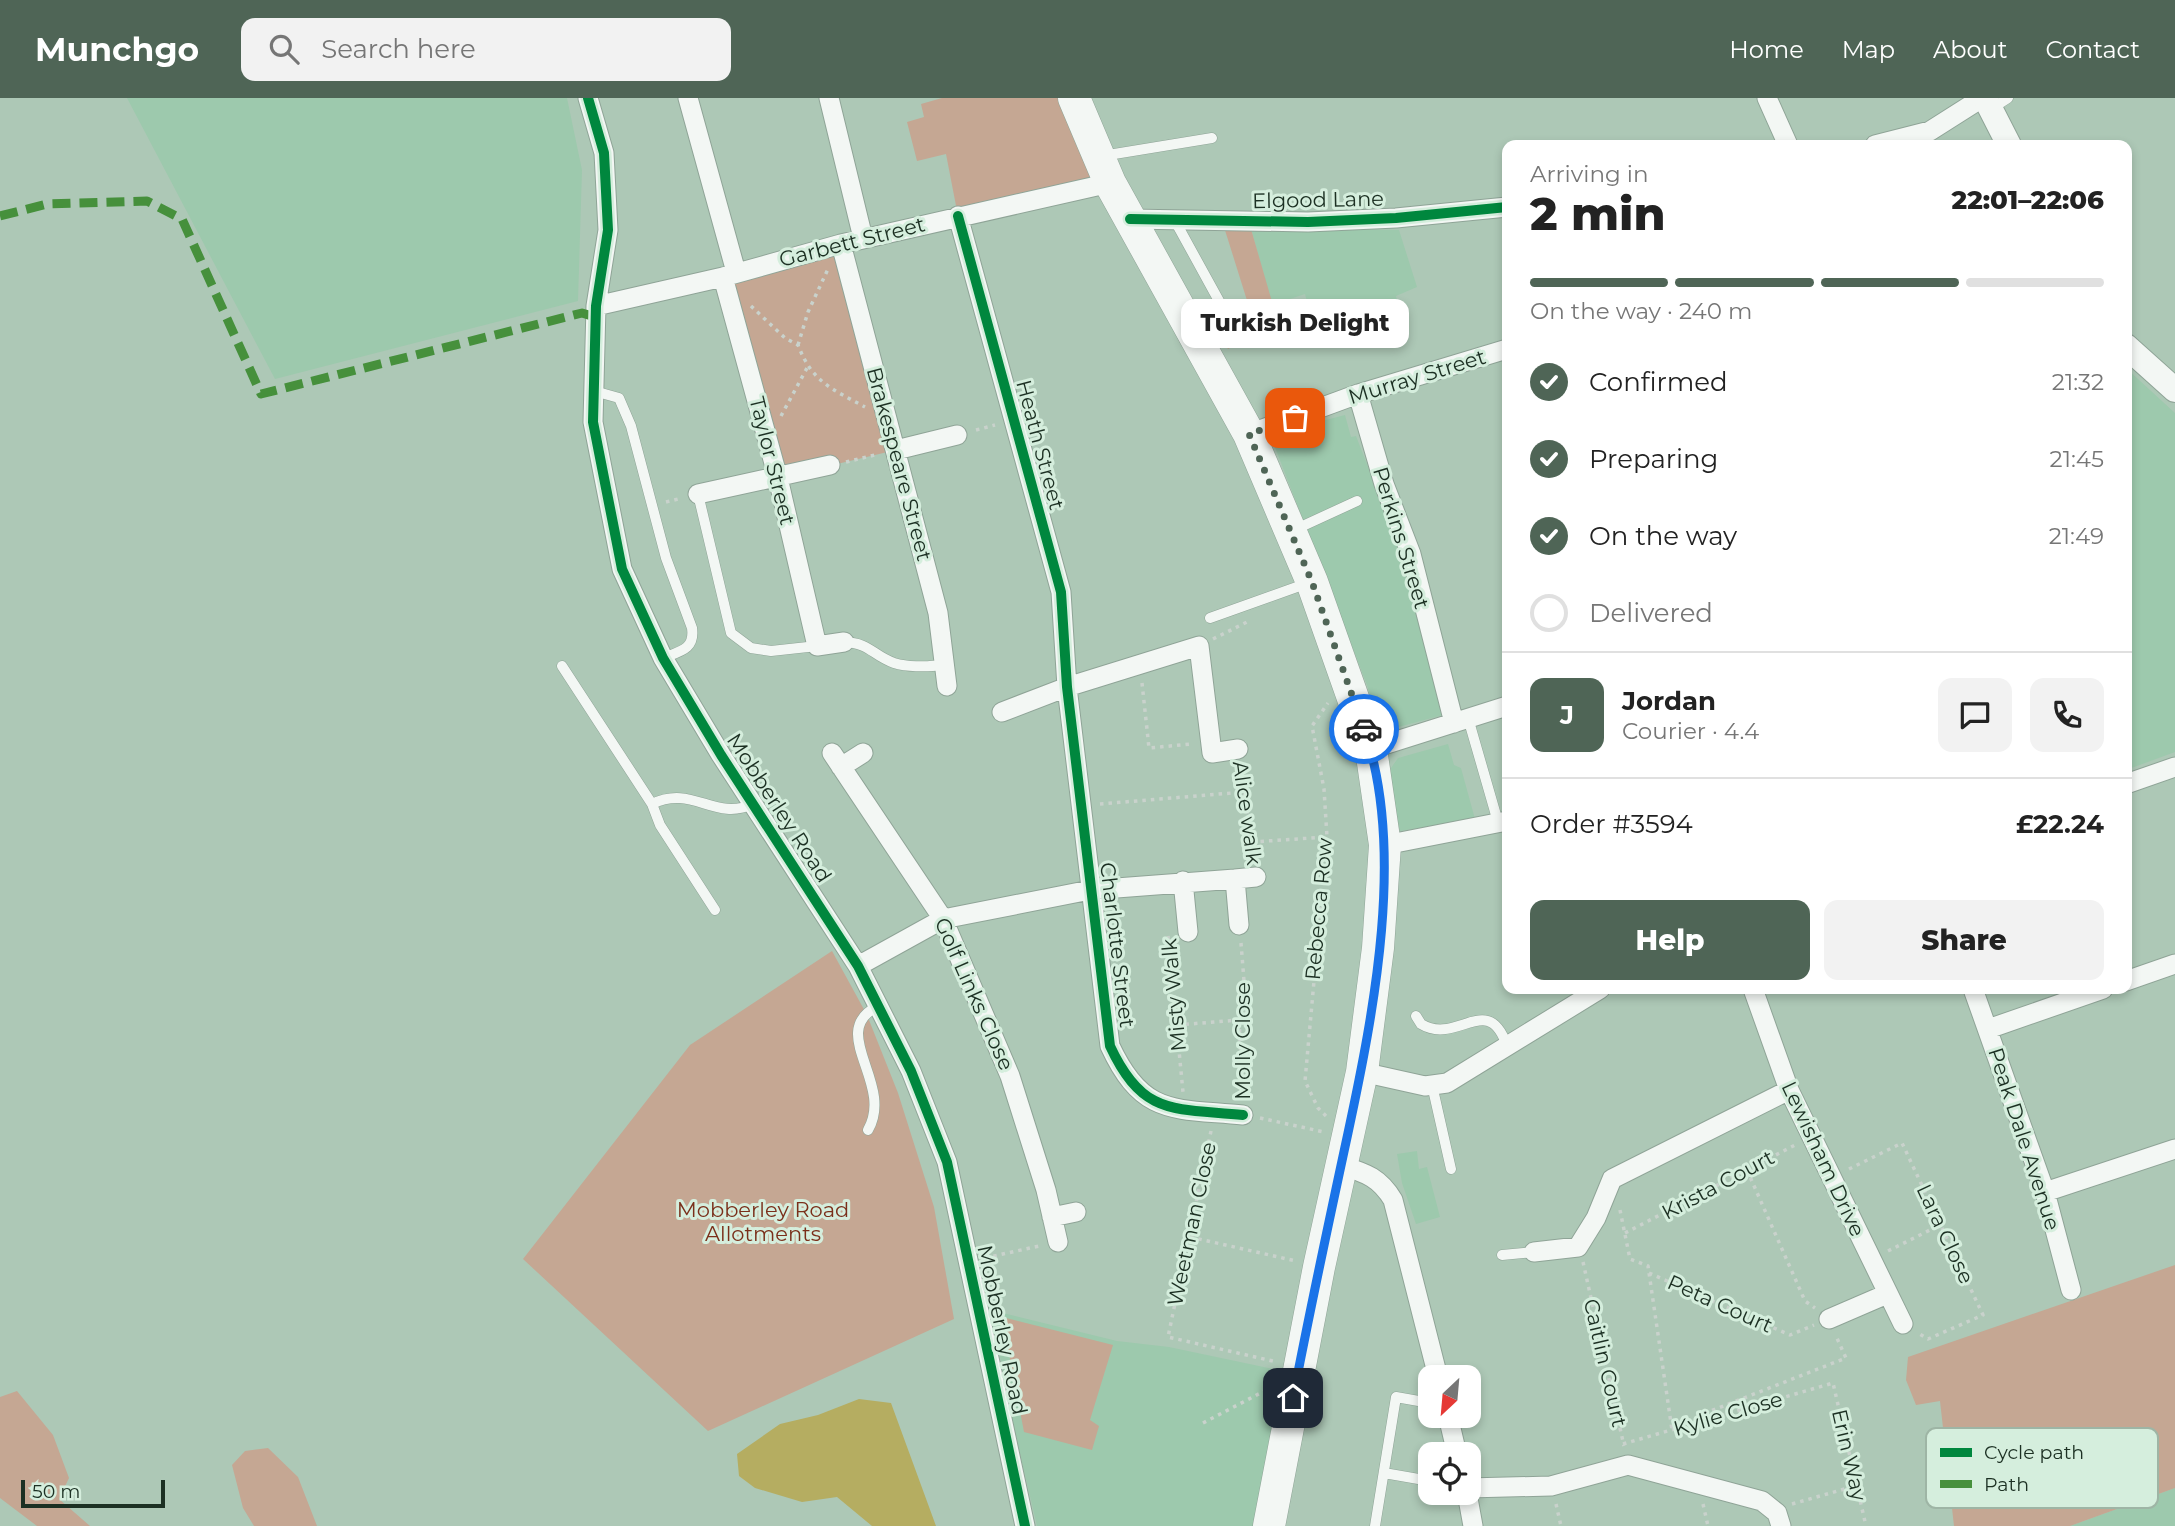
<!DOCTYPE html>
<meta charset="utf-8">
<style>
:root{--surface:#fff;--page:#f2f2f2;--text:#222;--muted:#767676;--line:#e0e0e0;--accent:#4f6556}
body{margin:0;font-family:Montserrat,sans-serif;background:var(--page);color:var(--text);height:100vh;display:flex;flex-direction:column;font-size:26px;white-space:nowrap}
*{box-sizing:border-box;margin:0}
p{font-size:23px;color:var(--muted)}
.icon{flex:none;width:38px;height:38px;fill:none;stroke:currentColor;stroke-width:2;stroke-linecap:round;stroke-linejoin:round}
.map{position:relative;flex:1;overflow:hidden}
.drawer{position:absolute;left:1502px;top:42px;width:630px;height:854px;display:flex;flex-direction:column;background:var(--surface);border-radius:14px;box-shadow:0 4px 10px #0003}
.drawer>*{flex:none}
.needle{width:46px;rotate:206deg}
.buttons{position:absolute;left:1418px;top:1267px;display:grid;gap:14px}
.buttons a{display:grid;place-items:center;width:63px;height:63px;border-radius:14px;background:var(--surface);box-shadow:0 4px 10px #0003;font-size:35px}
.scale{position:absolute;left:21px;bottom:18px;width:144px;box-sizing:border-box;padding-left:7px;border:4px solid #1c3023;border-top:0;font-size:19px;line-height:24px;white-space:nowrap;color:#1c3023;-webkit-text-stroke:5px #d5eedd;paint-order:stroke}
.pin{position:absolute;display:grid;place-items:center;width:60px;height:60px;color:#fff;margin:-30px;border-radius:14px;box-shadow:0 4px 10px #0006}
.courier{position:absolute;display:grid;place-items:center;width:70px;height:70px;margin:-35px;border:5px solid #1a73e8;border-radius:50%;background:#fff;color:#222;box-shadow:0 2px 9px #0007}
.bubble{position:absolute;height:49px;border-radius:14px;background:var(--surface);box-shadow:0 4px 10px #0003;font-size:23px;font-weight:800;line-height:49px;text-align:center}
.head em{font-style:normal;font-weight:800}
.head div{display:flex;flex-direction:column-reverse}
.head{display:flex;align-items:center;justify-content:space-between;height:119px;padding:0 28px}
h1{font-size:46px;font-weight:800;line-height:52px}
.bar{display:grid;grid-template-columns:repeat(4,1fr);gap:10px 7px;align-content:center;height:84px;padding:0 28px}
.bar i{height:9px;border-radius:5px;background:var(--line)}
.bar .active{background:var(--accent)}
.bar p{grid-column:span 4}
.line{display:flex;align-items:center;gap:18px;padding:0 28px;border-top:2px solid var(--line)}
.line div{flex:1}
.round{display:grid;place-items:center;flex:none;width:74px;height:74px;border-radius:14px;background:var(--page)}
ol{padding:0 28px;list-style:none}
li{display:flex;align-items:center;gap:21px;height:77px}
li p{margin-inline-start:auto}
li .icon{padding:7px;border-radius:50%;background:var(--accent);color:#fff;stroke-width:4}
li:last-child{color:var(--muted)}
li i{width:38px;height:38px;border:4px solid var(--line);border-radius:50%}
.button{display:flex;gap:14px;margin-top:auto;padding:14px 28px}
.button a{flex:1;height:80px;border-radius:14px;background:var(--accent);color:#fff;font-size:28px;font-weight:800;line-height:80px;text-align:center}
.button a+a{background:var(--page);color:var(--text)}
header{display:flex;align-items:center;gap:42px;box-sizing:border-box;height:98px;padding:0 35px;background:var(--accent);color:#fff}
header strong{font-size:33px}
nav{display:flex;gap:38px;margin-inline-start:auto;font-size:24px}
.search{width:490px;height:63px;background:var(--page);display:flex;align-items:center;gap:18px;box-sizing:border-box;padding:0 24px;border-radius:14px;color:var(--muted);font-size:26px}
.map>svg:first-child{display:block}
</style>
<header>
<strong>Munchgo</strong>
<div class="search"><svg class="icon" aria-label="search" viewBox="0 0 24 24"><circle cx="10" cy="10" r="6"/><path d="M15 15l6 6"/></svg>Search here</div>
<nav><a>Home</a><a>Map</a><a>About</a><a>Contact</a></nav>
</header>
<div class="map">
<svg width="2175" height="1428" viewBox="0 0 2175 1428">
<rect width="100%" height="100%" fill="#adc8b6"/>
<!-- built -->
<path fill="#9dc9ad" d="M127 0H567L582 72 578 203 275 281Z
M1251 131 1399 132 1417 189 1396 198 1401 218 1328 245 1315 233 1305 196 1272 207Z
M2126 270 2175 315V654L2126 672Z
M1345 317 1351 339 1356 338 1410 477 1443 617 1380 634 1367 587 1271 339 1272 336Z
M1448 646 1454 667 1461 670 1475 721 1400 733 1390 686 1391 670 1398 660Z
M1417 1053 1419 1071 1427 1069 1440 1119 1416 1126 1402 1085 1397 1056Z
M991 1212 1117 1243 1169 1249 1287 1274 1260 1428H1037L1013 1326Z
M2175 1390V1428H2070Z"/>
<!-- green -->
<path fill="#c5a793" d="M942 0H1068L1103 87 958 118 946 56 917 63 907 24 924 19 921 6Z
M1224 129 1251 131 1277 221 1266 224 1269 229 1228 251 1215 228 1218 233 1247 220 1250 212Z
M841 146 896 352 778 380 723 179Z
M832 853 867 917 898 995 934 1109 954 1221 708 1333 523 1161 690 947Z
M2175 1167V1390L2070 1428H1954L1940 1303 1916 1307 1906 1282 1908 1259Z
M1002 1219 1113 1247 1090 1322 1099 1328 1092 1352 1024 1334Z
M17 1293 53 1337 69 1380 59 1401 90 1428H37L0 1400V1299Z
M268 1350 298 1379 317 1428H254L243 1410 232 1367 245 1353Z"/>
<!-- water -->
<path fill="#b5ad61" d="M859 1301 891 1305 936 1428H872L837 1399 802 1404 755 1390 739 1378 737 1356 780 1326 818 1317Z"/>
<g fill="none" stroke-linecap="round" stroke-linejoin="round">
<!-- service casing -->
<g stroke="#8fa497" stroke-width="11">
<path id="service" d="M1991 11 2008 0
M1102 58 1212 40
M1174 121 1224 212C1221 227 1210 230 1197 235
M594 293 619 300 631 328 666 460 692 530C695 551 681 553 663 560
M698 396 731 535 751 550 771 553 817 548
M1294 432 1357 403
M1210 520 1308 485
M844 544C870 545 872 557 894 565 910 570 928 568 945 567
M562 568 652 706
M1468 620 1498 724
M715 812 660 727 652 706C693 686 714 724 753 706
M1416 918 1421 926C1457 948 1488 892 1507 948
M1432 987 1451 1071
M868 1032C895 985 826 934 878 908
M1502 1157 1534 1154
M1384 1375 1430 1383
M1375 1428 1396 1299 1430 1305"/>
</g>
<!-- minor casing -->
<g stroke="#8fa497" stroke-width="21">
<path id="minor" d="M588 0 604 55 608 132 596 208 593 324 622 471 663 560 721 657 858 868 911 973 947 1064 1025 1428
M688 0 736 174
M829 0 863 140
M1767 0 1788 47
M1875 47 1930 33 1982 0
M958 118 1061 494 1067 589 1110 948C1143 1019 1174 1010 1243 1017
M1130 121 1308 124 1396 120 1507 109
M841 146 938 515 947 588
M723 179 778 380 817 548 844 544
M596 208 723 179 841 146 1110 85
M1358 296 1384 386 1411 456 1454 625
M1249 336 1358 296 1507 251
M896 352 957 337
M698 396 830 367
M1002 614 1067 589 1199 548 1212 655 1238 651
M1371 651 1507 608
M832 655 943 821 1010 978 1046 1092 1058 1144
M841 669 863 655
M2126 686 2175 669
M1385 747 1507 723
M1235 781 1256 779
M1183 783 1188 834
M858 868 943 821 1090 792 1235 781 1239 827
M2126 883 2175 866
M1753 891 1789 992 1903 1226
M1973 891 2045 1094 2071 1192
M1988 931 2103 891
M1362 974 1425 988 1447 985 1600 891
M1343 1068C1366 1075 1380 1080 1393 1102L1438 1279
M2045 1094 2175 1051
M1052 1119 1076 1114
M1534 1154 1578 1149 1596 1120 1612 1081 1789 992
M1829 1221 1887 1196
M1448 1318 1457 1356
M1468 1390 1551 1388 1628 1367 1762 1403 1777 1415 1781 1428
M1467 1395 1473 1428"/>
</g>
<!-- tertiary casing -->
<g stroke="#8fa497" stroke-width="26">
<path id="tertiary" d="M1985 0 2009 47
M2126 248 2175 292"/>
</g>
<!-- primary casing -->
<g stroke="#8fa497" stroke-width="33">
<path id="primary" d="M1074 0 1110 85 1249 336 1312 484 1371 651 1385 747 1378 850 1362 974 1319 1169 1269 1428"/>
</g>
<!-- path -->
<path stroke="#c9d2cc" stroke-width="3.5" stroke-dasharray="3.5 5" stroke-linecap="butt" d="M751 208 785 240 798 247C812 284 832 291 865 309
M798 247 808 214 828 171
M781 318 807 270
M976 332 995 327
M846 364 879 356
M666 404 682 400
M1213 541 1247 524
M1142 585 1149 650 1191 646
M1241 670 1254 763
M1100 706 1244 694
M1252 744 1327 739
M1168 838 1183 994
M1241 845 1247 921 1239 922 1243 998
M1177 927 1239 922
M1326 1018 1318 1010 1305 983 1327 739 1324 691 1312 628 1328 605
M1260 1020 1324 1034
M1211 1033 1168 1239 1277 1264
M1849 1071 1902 1045 1983 1217 1928 1241 1918 1235
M1747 1072 1805 1203 1815 1210
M1620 1112 1630 1161 1648 1168 1672 1332
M1625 1135 1797 1046
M1190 1139 1296 1163
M1888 1153 1940 1127
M985 1160 1039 1148
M1583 1164 1624 1348
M1649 1175 1790 1237 1814 1227
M1705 1323 1703 1316 1846 1260 1836 1238
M1203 1325 1272 1289
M1623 1346 1833 1285 1866 1428
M1556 1406 1561 1428
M1703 1406 1708 1428
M1792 1406 1855 1388"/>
<!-- service -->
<use href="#service" stroke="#f3f7f4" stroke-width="10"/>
<!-- minor -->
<use href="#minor" stroke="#f3f7f4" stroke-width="19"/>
<!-- tertiary -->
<use href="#tertiary" stroke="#f3f7f4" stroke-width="24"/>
<!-- primary -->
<use href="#primary" stroke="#f3f7f4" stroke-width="32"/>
<!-- quiet -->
<path stroke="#46903c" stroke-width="9" stroke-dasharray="18 9" stroke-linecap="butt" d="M0 118 47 106 147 103 182 121 261 296 582 215 595 219"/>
<!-- cycleway casing -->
<g stroke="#d5eedd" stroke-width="15">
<path id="cycleway" d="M588 0 604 55 608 132 596 208 593 324 622 471 663 560 721 657 858 868 911 973 947 1064 1025 1428
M958 118 1061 494 1067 589 1110 948C1143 1019 1174 1010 1243 1017
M1130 121 1308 124 1396 120 1507 109"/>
</g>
<!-- cycleway -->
<use href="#cycleway" stroke="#00873e" stroke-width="10"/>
</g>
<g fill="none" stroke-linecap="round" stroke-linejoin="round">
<!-- done -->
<path stroke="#4f6556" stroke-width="7" stroke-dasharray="0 12.6" d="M1295 320 1249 336 1312 484 1364 631"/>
<!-- route -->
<path stroke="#1a73e8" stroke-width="9" d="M1293 1300C1310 1211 1329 1123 1348 1035 1374 914 1406 750 1364 631"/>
</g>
<g text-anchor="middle" stroke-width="6" stroke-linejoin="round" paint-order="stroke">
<!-- street labels -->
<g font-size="21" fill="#1c3023" stroke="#d5eedd">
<text transform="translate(1318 102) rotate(-1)" y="7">Elgood Lane</text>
<text transform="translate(852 144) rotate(-14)" y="7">Garbett Street</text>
<text transform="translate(1417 279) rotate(-17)" y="7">Murray Street</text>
<text transform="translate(1040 347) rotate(75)" y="7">Heath Street</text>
<text transform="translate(772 363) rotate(76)" y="7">Taylor Street</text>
<text transform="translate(899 366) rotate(75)" y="7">Brakespeare Street</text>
<text transform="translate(1401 440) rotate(73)" y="7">Perkins Street</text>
<text transform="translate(779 710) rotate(57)" y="7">Mobberley Road</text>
<text transform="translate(1247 715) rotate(82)" y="7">Alice walk</text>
<text transform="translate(1319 811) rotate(-85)" y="7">Rebecca Row</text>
<text transform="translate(1117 847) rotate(83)" y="7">Charlotte Street</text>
<text transform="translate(974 896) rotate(66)" y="7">Golf Links Close</text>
<text transform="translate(1174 897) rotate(-95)" y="7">Misty Walk</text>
<text transform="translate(1243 943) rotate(-90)" y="7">Molly Close</text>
<text transform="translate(2024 1041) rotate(72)" y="7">Peak Dale Avenue</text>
<text transform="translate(1823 1061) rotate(65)" y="7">Lewisham Drive</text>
<text transform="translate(1718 1087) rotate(-28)" y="7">Krista Court</text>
<text transform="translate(1192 1126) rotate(-78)" y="7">Weetman Close</text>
<text transform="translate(1945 1136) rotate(65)" y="7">Lara Close</text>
<text transform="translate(1720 1206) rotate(24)" y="7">Peta Court</text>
<text transform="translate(1002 1232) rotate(78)" y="7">Mobberley Road</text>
<text transform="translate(1605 1265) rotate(77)" y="7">Caitlin Court</text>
<text transform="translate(1728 1316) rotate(-16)" y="7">Kylie Close</text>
<text transform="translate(1849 1357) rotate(77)" y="7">Erin Way</text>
</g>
<!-- park labels -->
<g font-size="21" fill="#7a2f1a" stroke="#d5eedd">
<text x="763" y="1119">Mobberley Road<tspan x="763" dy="24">Allotments</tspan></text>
</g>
</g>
<!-- legend -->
<rect x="1926" y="1330" width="232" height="80" rx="10" fill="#d5eedd" stroke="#9eb5a5" stroke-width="2"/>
<rect x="1940" y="1350" width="32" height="9" fill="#00873e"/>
<rect x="1940" y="1382" width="32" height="8" fill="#46903c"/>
<g font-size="19" fill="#1c3023">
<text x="1984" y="1361">Cycle path</text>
<text x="1984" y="1393">Path</text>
</g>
</svg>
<div class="buttons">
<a><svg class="needle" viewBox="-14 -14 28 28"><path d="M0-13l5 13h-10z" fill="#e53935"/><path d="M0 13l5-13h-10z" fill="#767676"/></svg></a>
<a><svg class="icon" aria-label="locate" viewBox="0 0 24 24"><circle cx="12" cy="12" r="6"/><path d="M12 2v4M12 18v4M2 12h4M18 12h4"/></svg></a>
</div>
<div class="scale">50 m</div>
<div class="pin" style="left:1295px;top:320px;background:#ea580c"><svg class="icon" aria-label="bag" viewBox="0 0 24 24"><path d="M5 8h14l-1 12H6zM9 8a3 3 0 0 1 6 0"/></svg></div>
<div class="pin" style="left:1293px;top:1300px;background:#1f2937"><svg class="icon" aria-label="home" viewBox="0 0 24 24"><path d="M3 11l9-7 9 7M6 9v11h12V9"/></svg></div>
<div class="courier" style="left:1364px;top:631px"><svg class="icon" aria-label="car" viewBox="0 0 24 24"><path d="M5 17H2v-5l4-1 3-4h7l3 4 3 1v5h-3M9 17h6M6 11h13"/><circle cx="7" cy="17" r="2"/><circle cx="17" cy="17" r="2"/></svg></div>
<div class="bubble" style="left:1181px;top:201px;width:228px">Turkish Delight</div>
<section class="drawer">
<div class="head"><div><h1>2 min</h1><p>Arriving in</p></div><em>22:01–22:06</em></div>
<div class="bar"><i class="active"></i><i class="active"></i><i class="active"></i><i></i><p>On the way · 240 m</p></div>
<ol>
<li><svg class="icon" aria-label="check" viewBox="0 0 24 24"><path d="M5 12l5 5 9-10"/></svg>Confirmed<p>21:32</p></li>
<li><svg class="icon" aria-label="check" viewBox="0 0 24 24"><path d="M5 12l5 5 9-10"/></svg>Preparing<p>21:45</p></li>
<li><svg class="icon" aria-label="check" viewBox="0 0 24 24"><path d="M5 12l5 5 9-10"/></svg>On the way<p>21:49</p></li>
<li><i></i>Delivered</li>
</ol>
<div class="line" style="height:126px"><b class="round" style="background:var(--accent);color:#fff">J</b><div><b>Jordan</b><p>Courier · 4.4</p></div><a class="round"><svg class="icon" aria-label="chat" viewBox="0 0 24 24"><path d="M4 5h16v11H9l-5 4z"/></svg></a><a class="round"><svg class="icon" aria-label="phone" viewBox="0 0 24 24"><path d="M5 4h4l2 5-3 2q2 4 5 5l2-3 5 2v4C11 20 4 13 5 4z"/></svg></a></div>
<div class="line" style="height:91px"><div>Order #3594</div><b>£22.24</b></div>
<div class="button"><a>Help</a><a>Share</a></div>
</section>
</div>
